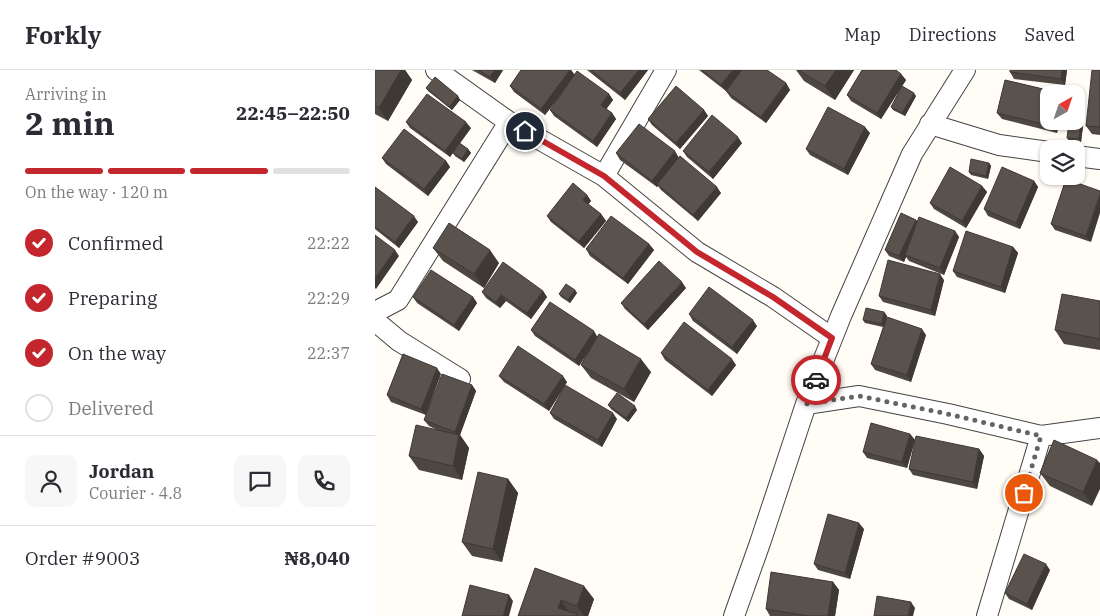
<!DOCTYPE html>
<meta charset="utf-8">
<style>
:root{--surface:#fff;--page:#f7f7f7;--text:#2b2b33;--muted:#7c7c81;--line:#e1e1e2;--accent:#c4262e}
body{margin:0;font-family:"IBM Plex Serif",serif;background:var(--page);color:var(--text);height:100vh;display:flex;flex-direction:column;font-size:19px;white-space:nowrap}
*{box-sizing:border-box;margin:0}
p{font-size:16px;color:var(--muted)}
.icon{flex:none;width:28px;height:28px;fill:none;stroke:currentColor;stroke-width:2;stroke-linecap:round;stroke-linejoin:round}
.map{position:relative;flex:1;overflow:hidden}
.side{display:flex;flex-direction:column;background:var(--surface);width:375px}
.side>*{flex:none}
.needle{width:32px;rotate:40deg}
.tools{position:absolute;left:665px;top:15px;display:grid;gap:10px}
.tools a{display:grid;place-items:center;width:45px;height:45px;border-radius:10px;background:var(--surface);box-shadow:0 1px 4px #0004;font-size:25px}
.pin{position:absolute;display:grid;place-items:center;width:42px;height:42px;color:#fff;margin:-21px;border:2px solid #fff;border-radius:50%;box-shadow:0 1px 5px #0007}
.courier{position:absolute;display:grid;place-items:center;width:50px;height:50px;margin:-25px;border:4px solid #c4262e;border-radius:50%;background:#fff;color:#222;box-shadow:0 1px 6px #0007}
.headline em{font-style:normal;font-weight:800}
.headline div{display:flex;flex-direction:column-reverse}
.headline{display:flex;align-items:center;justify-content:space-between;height:85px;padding:0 25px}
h1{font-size:32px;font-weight:800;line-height:38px}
.bar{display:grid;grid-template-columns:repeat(4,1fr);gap:8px 5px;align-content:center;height:60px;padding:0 25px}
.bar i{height:6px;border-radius:4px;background:var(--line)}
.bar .on{background:var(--accent)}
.bar p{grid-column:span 4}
.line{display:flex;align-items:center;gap:12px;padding:0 25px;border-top:1px solid var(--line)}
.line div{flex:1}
.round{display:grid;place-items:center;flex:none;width:52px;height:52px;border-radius:10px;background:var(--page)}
ol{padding:0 25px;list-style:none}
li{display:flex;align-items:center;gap:15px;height:55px}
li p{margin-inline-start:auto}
li .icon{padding:5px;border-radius:50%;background:var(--accent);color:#fff;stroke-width:4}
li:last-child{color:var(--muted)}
li i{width:28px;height:28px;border:2px solid var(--line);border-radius:50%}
header{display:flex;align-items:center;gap:30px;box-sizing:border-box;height:70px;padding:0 25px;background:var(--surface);border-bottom:1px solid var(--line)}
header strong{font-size:24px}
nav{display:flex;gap:28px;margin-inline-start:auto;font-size:18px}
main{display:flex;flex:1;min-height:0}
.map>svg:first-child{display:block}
</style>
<header>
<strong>Forkly</strong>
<nav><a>Map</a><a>Directions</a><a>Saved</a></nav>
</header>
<main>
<section class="side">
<div class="headline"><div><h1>2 min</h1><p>Arriving in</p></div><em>22:45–22:50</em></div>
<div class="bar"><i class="on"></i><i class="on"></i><i class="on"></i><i></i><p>On the way · 120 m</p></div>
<ol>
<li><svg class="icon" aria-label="check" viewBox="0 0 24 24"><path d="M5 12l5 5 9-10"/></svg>Confirmed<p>22:22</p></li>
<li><svg class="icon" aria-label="check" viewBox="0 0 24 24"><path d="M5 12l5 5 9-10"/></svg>Preparing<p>22:29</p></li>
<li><svg class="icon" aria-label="check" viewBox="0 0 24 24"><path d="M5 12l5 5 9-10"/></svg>On the way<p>22:37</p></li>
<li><i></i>Delivered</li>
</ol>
<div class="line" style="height:90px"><a class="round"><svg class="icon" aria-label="person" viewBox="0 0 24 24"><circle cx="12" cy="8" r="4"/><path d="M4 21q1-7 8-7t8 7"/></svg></a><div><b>Jordan</b><p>Courier · 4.8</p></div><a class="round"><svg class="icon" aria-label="chat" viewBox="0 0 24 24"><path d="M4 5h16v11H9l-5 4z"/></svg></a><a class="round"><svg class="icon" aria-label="phone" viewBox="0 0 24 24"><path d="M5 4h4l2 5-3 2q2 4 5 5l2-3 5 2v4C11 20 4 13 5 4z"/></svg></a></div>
<div class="line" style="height:65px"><div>Order #9003</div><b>₦8,040</b></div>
</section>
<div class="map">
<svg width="725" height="546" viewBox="0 0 725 546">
<rect width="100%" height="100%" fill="#fffdf5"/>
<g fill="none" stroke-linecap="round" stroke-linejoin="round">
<!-- street casing -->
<g stroke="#444" stroke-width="22">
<path id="street" d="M61 0 134 52 229 106 322 182 398 227 457 268
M555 54 624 75 674 82
M701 86 725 89
M229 106 291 0
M0 242 23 230 134 52
M0 251 24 271 85 309
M431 334 484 326 573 344 666 366 725 358
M359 546 385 473 431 334 466 246 537 84 590 0
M612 546 666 366"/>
</g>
<!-- street -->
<use href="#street" stroke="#fff" stroke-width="20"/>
</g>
<!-- wall -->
<path fill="#4d4742" d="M0 0H30L37 10 13 51 0 44Z
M97 0H128L120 13Z
M146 0H196L200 5 234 24 238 30 231 39 237 43 241 49 222 77 179 46 175 40 183 28 170 45 139 22 135 16Z
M212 0H273L250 30Z
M324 0H367L351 21Z
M421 0H479L460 30 429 11Z
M635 0H692L690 15 639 9 635 2Z
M725 0V65L717 64 711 56Z
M526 4 531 10 506 49 476 31 472 25Z
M630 10 685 23 686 24H674V51H684L682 63 627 49 622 43Z
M411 13 415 20 391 53 356 28 351 21Z
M51 18 83 26 85 30 77 40 53 21Z
M541 26 530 46 518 40 516 37Z
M329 40 333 46 305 79 277 55 273 49Z
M31 52 96 58 85 73 93 79 96 83 89 92 80 86 78 83 83 76 75 87 35 58Z
M706 53 708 56 706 72 694 71 692 68Z
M495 63 473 105 435 85 431 79Z
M367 73 338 109 312 87 308 81Z
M241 83 304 88 346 123 323 151 286 120 283 116 282 117 245 90Z
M7 88 71 91 75 97 53 126 11 94Z
M614 93 616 96 613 109 596 105 594 102Z
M691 109 716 172 680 160 676 154Z
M659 111 663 117 645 159 613 146 609 139Z
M607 116 612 122 591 158 559 139 555 133Z
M0 117 43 152 24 178 0 159Z
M212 125 216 131 213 134 226 144 231 151 209 178 176 152 172 146Z
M541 150 543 152 580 161 584 167 569 205 534 191 531 187 529 192 514 186 510 180Z
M274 174 279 180 253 214 215 186 211 179Z
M638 177 643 183 630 223 582 207 578 201Z
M58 178 124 193 109 218 68 191Z
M569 210 560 246 508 232 504 226Z
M311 218 273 260 250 239 246 233Z
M200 220 202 223 195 233 186 227 184 224Z
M168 221 172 227 156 249 131 231 125 238 111 228 107 222Z
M38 227H98L102 233 84 261 42 233Z
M725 231V280L689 274 680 260Z
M509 242 512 246 511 249 551 265 536 312 500 300 496 294 508 257 490 253 488 250Z
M314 244 382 256 362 284 318 251Z
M156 260 222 266 276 302 259 332 216 308 206 295 215 279 204 296 160 266Z
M286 283 361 295 337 326 290 290Z
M28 284 51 345 16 332 12 325Z
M124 306 192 312 174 341 129 312Z
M97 315 101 321 85 365 94 378 87 410 44 400 34 386 62 360 54 356 49 350Z
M233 335 262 340 253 352 236 339Z
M175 343 242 349 227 377 179 349Z
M535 364 540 370 532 398 492 388 488 382Z
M679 370 717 436 675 416 665 403Z
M604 379 609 386 602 419 538 405 534 399Z
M133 409 143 423 127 492 97 486 87 472Z
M489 459 475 509 443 500 439 494Z
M160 498 219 529 213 546H143Z
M675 500 657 540 634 529 630 523Z
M458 512 464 520 460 546H395L391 539Z"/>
<!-- shaded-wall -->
<path fill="#3f3936" d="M26 0H30L37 10 13 51 4 38Z
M120 0H128L120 13 115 7Z
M195 0H196L200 6 170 45 166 39Z
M264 0H273L250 30 245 23Z
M358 0H367L351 21 346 15Z
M461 0H479L460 30 450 16Z
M687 0H692L690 15 686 9Z
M526 4 531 10 506 49 502 43Z
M411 13 415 20 391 53 386 47Z
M539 23 541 26 530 46 527 43Z
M234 24 238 30 230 41 226 35Z
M83 26 85 30 77 40 74 37Z
M329 40 333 46 305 79 301 73Z
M237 43 241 49 222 77 218 71Z
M678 51H684L682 63 677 56Z
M91 52 96 58 75 87 70 81Z
M706 53 708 56 706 72 704 69Z
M490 57 495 63 473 105 469 99Z
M363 67 367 73 338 109 334 102Z
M93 79 96 83 89 92 87 89Z
M300 81 304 88 282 117 277 111Z
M71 91 75 97 53 126 49 119Z
M614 93 616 96 613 109 611 106Z
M659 111 663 117 645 159 641 153Z
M607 116 612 122 591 158 587 151Z
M342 117 346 123 323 151 318 145Z
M725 124V143L716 172 711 166Z
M212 125 216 131 212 136 208 130Z
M226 144 231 151 209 178 204 171Z
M39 146 43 152 24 178 20 172Z
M541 150 545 156 530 185 531 187 529 192 524 186Z
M580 161 584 167 569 205 565 198Z
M274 174 279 180 253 214 248 208Z
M638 177 643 183 630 223 626 217Z
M20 180 24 186 1 219 0 218V208Z
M115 180 124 193 109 218 99 204Z
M565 204 569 210 560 246 556 240Z
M307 212 311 218 273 260 269 254Z
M200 220 202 223 195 233 193 230Z
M168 221 172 227 156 249 152 243Z
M126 225 131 231 125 238 121 232Z
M98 227 102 233 84 261 79 255Z
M509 242 512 246 509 257 507 254Z
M378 250 382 256 362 284 357 277Z
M547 259 551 265 536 312 532 305Z
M219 261 223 268 204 296 200 290Z
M266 289 276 302 259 332 249 319Z
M357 289 361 295 337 326 333 320Z
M62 298 66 304 51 345 46 339Z
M188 306 192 312 174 341 169 334Z
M97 315 101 321 85 365 94 378 87 410 78 396 84 368 80 362Z
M260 336 262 340 253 352 251 348Z
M238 343 242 349 227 377 223 370Z
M535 364 540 370 532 398 527 392Z
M604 379 609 386 602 419 598 412Z
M722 390 725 393V419L717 436 708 422Z
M133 409 143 423 127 492 118 479Z
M484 453 489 459 475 509 470 503Z
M671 494 675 500 657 540 652 534Z
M458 512 464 520 460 546H453Z
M209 516 219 529 213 546H209L202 536Z
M134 525 138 531 134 546H128Z
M186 530 195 544 183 538Z
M536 532 540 538 538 546H533Z"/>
<!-- building -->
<path fill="#5a524d" stroke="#3f3936" d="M0 0H26L4 38 0 36Z
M103 0H120L115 7Z
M146 0H195L166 39 135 16Z
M216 0H264L245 23Z
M327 0H358L346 15Z
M367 0H392L411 13 386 47 351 21Z
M423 0H461L450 16Z
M487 0H521L526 4 502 43 472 25Z
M635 0H687L686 9 635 2Z
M717 0H725V57L711 56Z
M202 1 234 24 226 35 237 43 218 71 175 40Z
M60 7 83 26 74 37 51 18Z
M630 10 685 23V24H674V51H678L677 56 622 43Z
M301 16 329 40 301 73 273 49Z
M527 16 539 23 527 43 516 37Z
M52 24 91 52 70 81 31 52Z
M453 37 490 57 469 99 431 79Z
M337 45 363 67 334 102 308 81Z
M694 52 706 53 704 69 692 68Z
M264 54 300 81 277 111 241 83Z
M29 59 71 91 49 119 7 88Z
M84 73 93 79 87 89 78 83Z
M305 86 342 117 318 145 282 114Z
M596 89 614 93 611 106 594 102Z
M575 97 607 116 587 151 555 133Z
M627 97 659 111 641 153 609 139Z
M691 109 725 121V124L711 166 676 154Z
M198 113 212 125 208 130 226 144 204 171 172 146Z
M0 117 39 146 20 172 0 157Z
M526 143 541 150 524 186 510 180Z
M236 146 274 174 248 208 211 179Z
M544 147 580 161 565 198 530 185Z
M74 153 115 180 99 204 58 178Z
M591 161 638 177 626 217 578 201Z
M0 165 20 180 0 208Z
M513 190 565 204 556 240 504 226Z
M284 191 307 212 269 254 246 233Z
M128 192 168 221 152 243 126 225 121 232 107 222Z
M56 200 98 227 79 255 38 227Z
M191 214 200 220 193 230 184 224Z
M334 217 378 250 357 277 314 244Z
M687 224 725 231V269L680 260Z
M175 232 219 261 200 290 156 260Z
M491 238 509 242 507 254 488 250Z
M512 247 547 259 532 305 496 294Z
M309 252 357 289 333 320 286 283Z
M224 264 266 289 249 319 206 295Z
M143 276 188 306 169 334 124 306Z
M28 284 62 298 46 339 12 325Z
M67 304 97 315 80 362 49 350Z
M190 315 238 343 223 370 175 343Z
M242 323 260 336 251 348 233 335Z
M496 353 535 364 527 392 488 382Z
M41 355 84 365 78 396 34 386Z
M541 366 604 379 598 412 534 399Z
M679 370 722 390 708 422 665 403Z
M103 402 133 409 118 479 87 472Z
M453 444 484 453 470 503 439 494Z
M649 484 671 494 652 534 630 523Z
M160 498 209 516 202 536 186 530 183 538 202 544 201 546H143Z
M396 502 458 512 453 546H434L391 539Z
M95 515 134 525 128 546H87Z
M502 526 536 532 533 546H499Z"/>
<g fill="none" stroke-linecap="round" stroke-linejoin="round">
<!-- done -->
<path stroke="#646461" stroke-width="5" stroke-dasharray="0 9" d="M441 310 431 334 484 326 573 344 666 366 649 423"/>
<!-- route -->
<path stroke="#c4262e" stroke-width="6" d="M150 61 229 106 322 182 398 227 457 268 441 310"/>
</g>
</svg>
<div class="tools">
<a><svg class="needle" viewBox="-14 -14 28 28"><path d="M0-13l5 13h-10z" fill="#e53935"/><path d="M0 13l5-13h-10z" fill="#7c7c81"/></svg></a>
<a><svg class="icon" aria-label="layers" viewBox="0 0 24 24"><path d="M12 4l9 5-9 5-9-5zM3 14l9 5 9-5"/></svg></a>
</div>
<div class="pin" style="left:649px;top:423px;background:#ea580c"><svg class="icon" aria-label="bag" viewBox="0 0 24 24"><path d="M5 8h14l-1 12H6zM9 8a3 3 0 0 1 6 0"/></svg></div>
<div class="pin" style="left:150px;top:61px;background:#1f2937"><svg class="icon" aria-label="home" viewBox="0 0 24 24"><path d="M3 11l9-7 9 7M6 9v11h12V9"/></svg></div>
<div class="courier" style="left:441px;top:310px"><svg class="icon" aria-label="car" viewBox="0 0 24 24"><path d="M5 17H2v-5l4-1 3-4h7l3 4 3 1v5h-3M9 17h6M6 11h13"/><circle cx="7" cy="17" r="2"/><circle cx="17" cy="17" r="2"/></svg></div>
</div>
</main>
